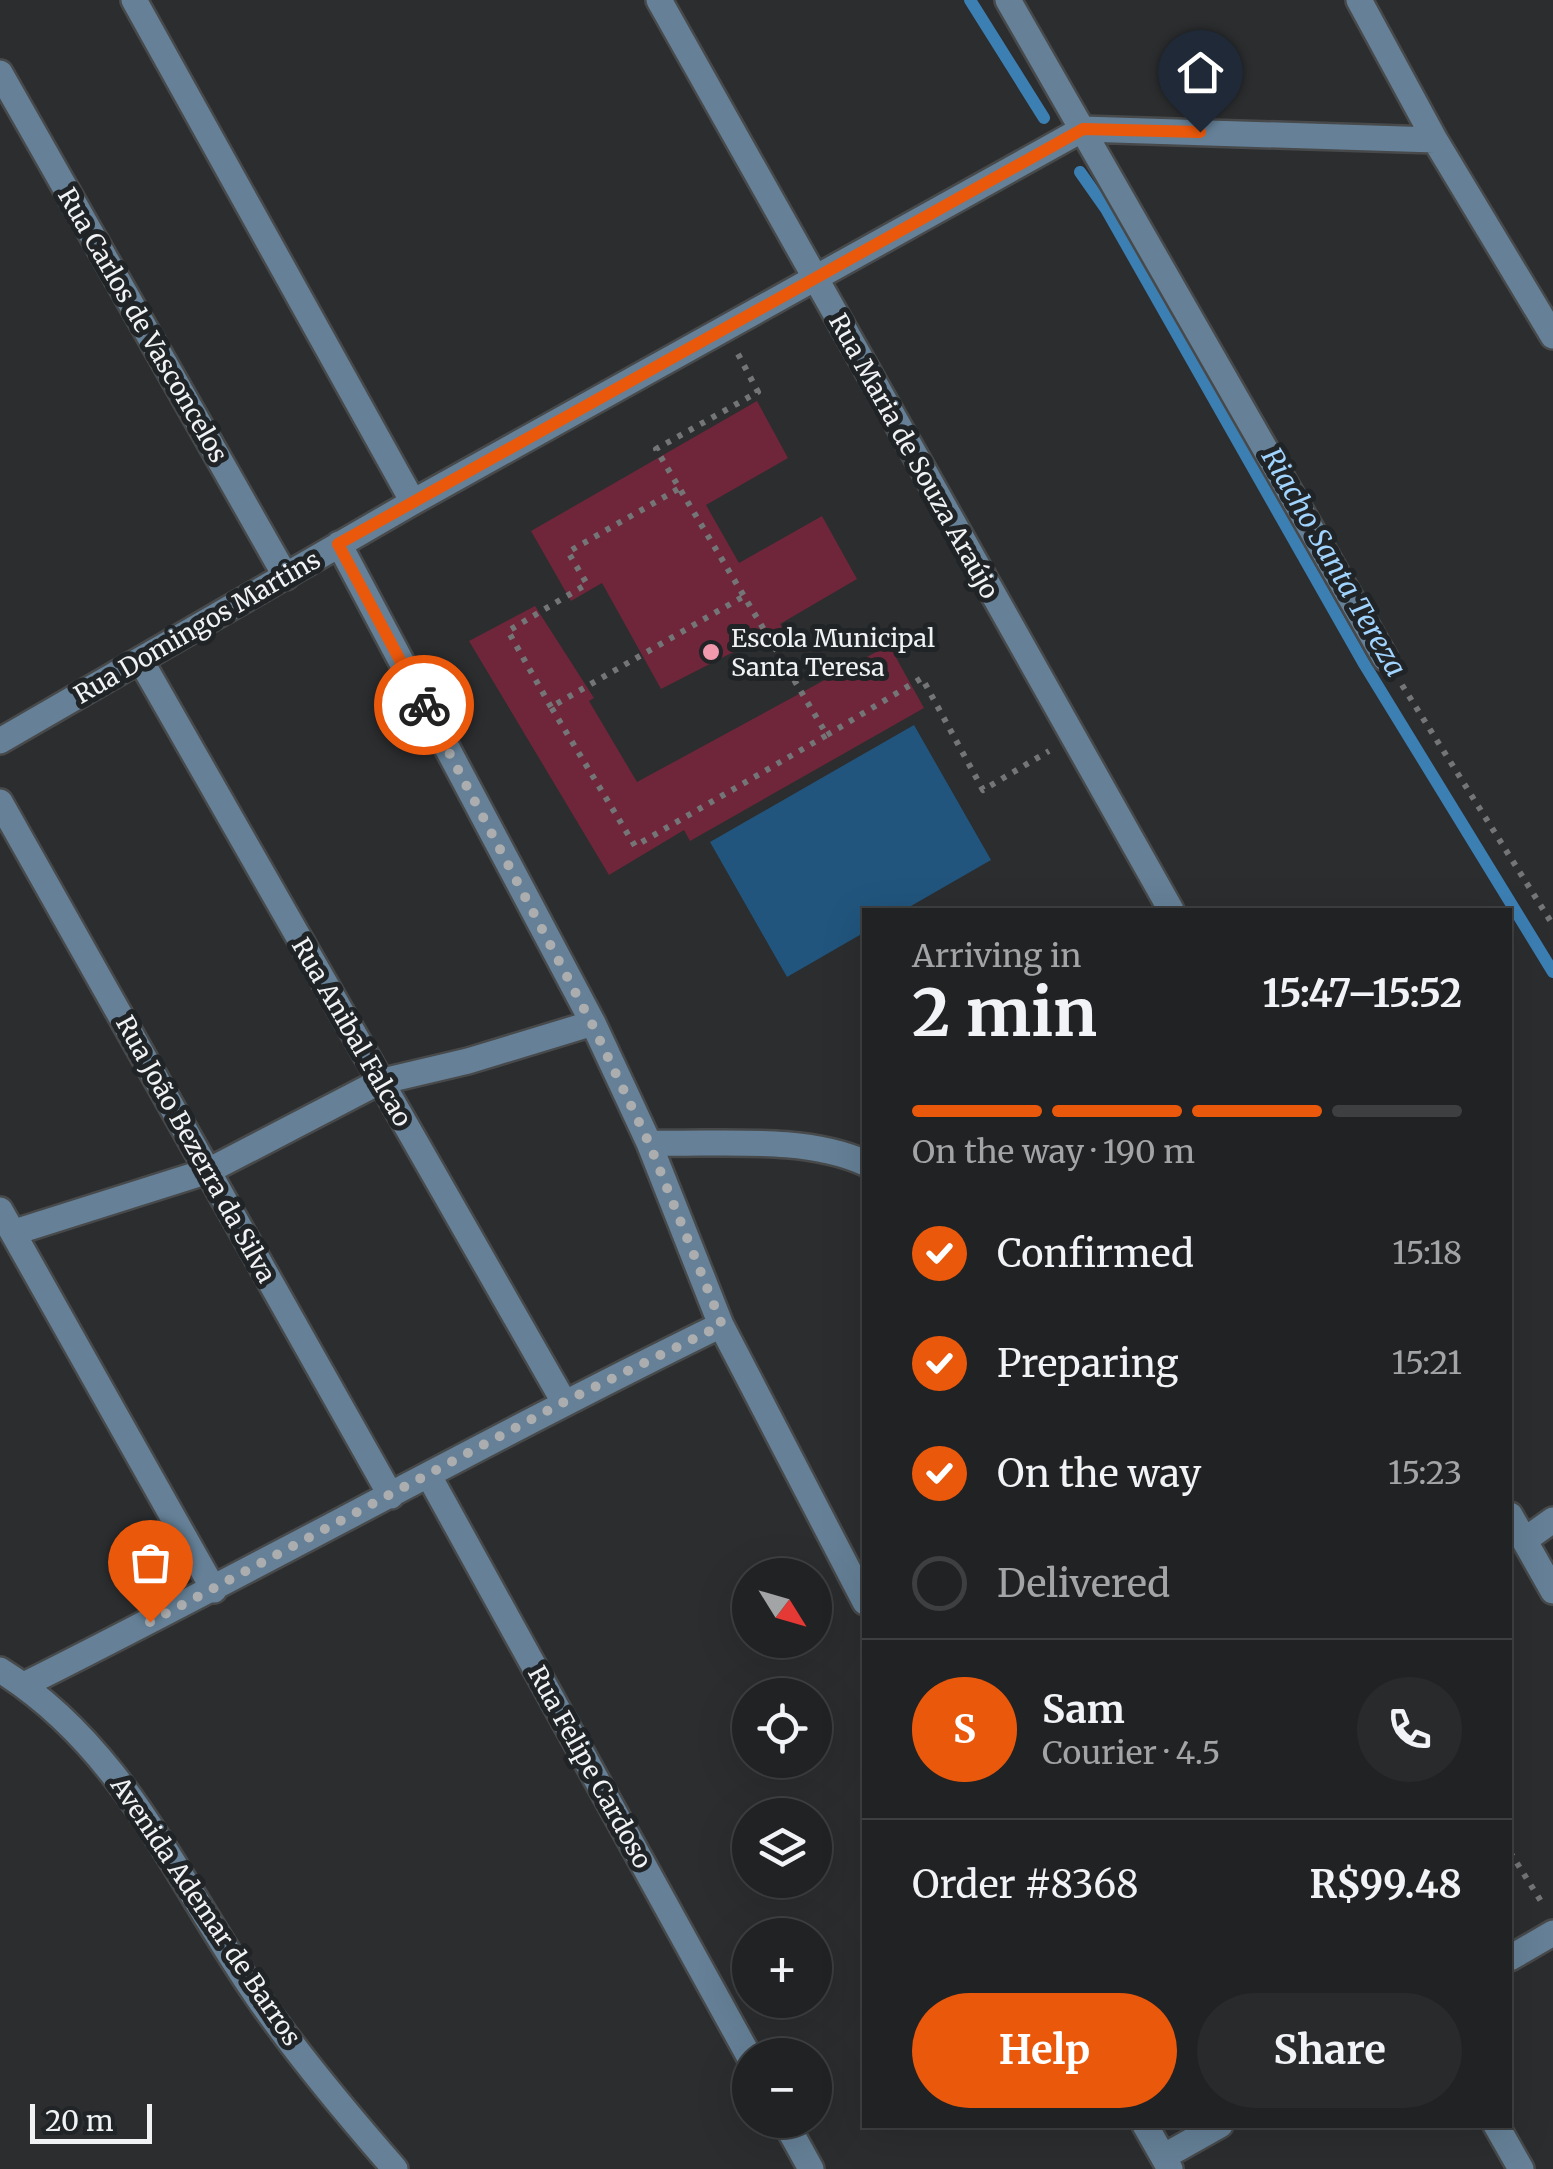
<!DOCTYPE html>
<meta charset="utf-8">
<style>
:root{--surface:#202223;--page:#282a2b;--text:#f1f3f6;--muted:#a2a4a6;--line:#3d3f41;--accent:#ea580c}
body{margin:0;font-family:Merriweather,serif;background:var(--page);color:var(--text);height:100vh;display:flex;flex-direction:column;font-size:38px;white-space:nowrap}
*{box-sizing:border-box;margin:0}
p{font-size:32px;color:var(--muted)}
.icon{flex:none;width:55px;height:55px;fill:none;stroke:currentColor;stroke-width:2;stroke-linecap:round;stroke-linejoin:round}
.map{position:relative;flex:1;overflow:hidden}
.panel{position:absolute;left:862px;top:908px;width:650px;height:1220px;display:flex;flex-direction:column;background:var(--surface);border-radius:0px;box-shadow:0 10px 40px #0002,0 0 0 2px var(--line)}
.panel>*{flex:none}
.needle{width:65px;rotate:127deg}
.buttons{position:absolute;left:732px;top:1558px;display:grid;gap:20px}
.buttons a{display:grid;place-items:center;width:100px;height:100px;border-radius:50%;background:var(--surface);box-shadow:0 10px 40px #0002,0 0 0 2px var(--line);font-size:50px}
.scale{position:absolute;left:30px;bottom:25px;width:122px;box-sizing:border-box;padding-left:10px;border:5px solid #f0f2f3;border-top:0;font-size:28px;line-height:35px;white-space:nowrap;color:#f0f2f3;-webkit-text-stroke:8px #212426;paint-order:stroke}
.pin{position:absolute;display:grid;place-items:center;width:85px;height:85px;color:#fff;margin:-102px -42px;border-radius:50% 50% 50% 0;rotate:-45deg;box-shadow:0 0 10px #0007}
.pin .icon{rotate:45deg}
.courier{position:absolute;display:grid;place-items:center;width:100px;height:100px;margin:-50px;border:8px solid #ea580c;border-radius:50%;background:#fff;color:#222;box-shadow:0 2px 12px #0007}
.overview em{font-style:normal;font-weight:700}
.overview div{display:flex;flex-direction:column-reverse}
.overview{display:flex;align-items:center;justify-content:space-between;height:170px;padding:0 50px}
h1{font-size:65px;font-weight:700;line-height:75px}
.bar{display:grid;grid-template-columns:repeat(4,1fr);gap:15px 10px;align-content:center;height:120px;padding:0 50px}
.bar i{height:12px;border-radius:8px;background:var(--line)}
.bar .current{background:var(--accent)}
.bar p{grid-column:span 4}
.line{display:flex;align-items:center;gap:25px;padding:0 50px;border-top:2px solid var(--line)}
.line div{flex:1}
.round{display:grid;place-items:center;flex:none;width:105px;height:105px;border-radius:52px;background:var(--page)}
ol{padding:0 50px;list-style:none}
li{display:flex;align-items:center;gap:30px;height:110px}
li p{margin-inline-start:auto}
li .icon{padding:10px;border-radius:50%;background:var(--accent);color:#fff;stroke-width:4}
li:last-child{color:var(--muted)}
li i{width:55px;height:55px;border:5px solid var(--line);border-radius:50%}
.button{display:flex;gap:20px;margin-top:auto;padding:20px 50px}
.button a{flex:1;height:115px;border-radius:60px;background:var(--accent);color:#fff;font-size:40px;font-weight:700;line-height:115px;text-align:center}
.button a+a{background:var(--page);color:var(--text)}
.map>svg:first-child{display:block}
</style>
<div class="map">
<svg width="1553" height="2169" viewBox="0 0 1553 2169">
<rect width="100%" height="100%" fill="#2b2d2f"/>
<!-- green -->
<path fill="#21557d" d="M914 725 991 860 904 910H865V932L787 977 710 842Z"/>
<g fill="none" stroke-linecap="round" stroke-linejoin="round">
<!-- stream -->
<path stroke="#3c7fb3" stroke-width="12" d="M970 0 1044 118
M1080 172 1106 209 1363 662 1553 972"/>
</g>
<!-- building -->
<path fill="#6f263a" d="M757 401 788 458 706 505 739 563 822 516 857 579 780 624 782 627 661 689 602 583 571 601 531 531Z
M535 606 594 698 589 701 637 782 889 645 924 708 690 841 684 830 609 875 469 641Z"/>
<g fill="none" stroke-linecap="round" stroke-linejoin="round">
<!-- minor casing -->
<g stroke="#47494a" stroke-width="30">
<path id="minor" d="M134 0 413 502
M659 0 1171 910
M1008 0 1385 658
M1359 0 1435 140 1553 336
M0 73 286 577
M339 544 593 1023 649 1143 721 1325 865 1602
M141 661 564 1402
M0 741 413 502 1083 129 1435 140
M0 802 391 1496
M649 1143C716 1145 805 1135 865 1163
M0 1210 214 1590
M15 1232 208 1171 379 1082 468 1061 593 1023
M429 1476 750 2058
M1510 1515 1553 1591
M1525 1540 1553 1520
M0 1670C124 1747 177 1881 257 1996 299 2057 347 2114 395 2169
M24 1685C258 1568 486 1440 721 1325
M1510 1958 1553 1933
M784 2120 811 2169
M1145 2125 1170 2169
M1496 2125 1521 2169
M1163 2157 1220 2125"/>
</g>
<!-- path -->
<path stroke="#737577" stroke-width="6" stroke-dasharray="5 8" stroke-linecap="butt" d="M738 354 758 392 656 449 827 735 635 846 551 707 746 595
M1402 685 1553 925
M551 707 508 631 587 584 568 552 680 488
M827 735 922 678 983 790 1049 751
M1510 1852 1544 1906"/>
<!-- minor -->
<use href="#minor" stroke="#658097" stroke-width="25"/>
</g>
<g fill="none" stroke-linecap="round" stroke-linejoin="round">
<!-- done -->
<path stroke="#abadae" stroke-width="10" stroke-dasharray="0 18" d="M150 1622 564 1402 722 1325 649 1143 592 1024 424 705"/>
<!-- route -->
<path stroke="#ea580c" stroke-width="12" d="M424 705 338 544 1083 129 1200 132"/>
</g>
<!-- markers -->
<circle fill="#f29aad" stroke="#212426" stroke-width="4" cx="711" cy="652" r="10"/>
<g text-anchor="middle" stroke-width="10" stroke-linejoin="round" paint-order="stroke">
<!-- street labels -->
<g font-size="25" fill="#f0f2f3" stroke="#212426">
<text transform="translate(143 325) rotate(60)" y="9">Rua Carlos de Vasconcelos</text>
<text transform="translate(914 456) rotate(61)" y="9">Rua Maria de Souza Araújo</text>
<text transform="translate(197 627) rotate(-30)" y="9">Rua Domingos Martins</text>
<text transform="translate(352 1032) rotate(60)" y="9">Rua Anibal Falcao</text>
<text transform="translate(196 1149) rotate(61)" y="9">Rua João Bezerra da Silva</text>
<text transform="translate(590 1767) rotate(61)" y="9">Rua Felipe Cardoso</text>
<text transform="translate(206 1911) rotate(56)" y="9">Avenida Ademar de Barros</text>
</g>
<!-- poi labels -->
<g font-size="25" fill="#f0f2f3" stroke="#212426" text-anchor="start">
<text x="731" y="647">Escola Municipal<tspan x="731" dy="29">Santa Teresa</tspan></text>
</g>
<!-- water labels -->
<g font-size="28" font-style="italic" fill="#a0d3fe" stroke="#212426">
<text transform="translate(1334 562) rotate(60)" y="10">Riacho Santa Tereza</text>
</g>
</g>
</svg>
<div class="buttons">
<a><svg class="needle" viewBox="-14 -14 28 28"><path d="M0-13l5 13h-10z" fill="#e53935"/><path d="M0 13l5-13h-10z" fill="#a2a4a6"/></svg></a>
<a><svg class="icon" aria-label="locate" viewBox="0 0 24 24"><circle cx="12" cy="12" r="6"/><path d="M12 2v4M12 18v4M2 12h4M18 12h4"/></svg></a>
<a><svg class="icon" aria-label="layers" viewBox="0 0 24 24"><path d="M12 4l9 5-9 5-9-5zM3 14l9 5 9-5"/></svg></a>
<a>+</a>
<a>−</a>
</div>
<div class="scale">20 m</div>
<div class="pin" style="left:150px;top:1622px;background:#ea580c"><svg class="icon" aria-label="bag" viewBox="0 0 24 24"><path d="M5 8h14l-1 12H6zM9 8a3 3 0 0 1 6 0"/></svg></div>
<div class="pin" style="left:1200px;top:132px;background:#1f2937"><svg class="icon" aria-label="home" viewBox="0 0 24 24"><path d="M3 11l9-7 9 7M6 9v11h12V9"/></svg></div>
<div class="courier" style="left:424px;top:705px"><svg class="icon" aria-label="bike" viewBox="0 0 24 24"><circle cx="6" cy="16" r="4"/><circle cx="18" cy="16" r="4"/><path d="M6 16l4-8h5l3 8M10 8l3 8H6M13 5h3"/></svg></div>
<section class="panel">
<div class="overview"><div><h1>2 min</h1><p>Arriving in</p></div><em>15:47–15:52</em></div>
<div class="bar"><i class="current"></i><i class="current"></i><i class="current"></i><i></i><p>On the way · 190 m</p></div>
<ol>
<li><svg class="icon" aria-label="check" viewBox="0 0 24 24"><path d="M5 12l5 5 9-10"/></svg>Confirmed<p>15:18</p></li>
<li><svg class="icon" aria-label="check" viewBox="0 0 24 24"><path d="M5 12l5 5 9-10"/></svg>Preparing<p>15:21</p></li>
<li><svg class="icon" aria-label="check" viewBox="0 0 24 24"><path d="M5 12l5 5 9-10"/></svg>On the way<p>15:23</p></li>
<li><i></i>Delivered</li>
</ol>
<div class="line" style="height:180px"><b class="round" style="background:var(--accent);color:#fff">S</b><div><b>Sam</b><p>Courier · 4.5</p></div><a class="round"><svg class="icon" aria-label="phone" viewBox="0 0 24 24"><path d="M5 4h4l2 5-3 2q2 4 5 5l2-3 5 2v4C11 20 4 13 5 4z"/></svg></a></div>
<div class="line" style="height:130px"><div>Order #8368</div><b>R$99.48</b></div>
<div class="button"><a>Help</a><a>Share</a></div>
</section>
</div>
